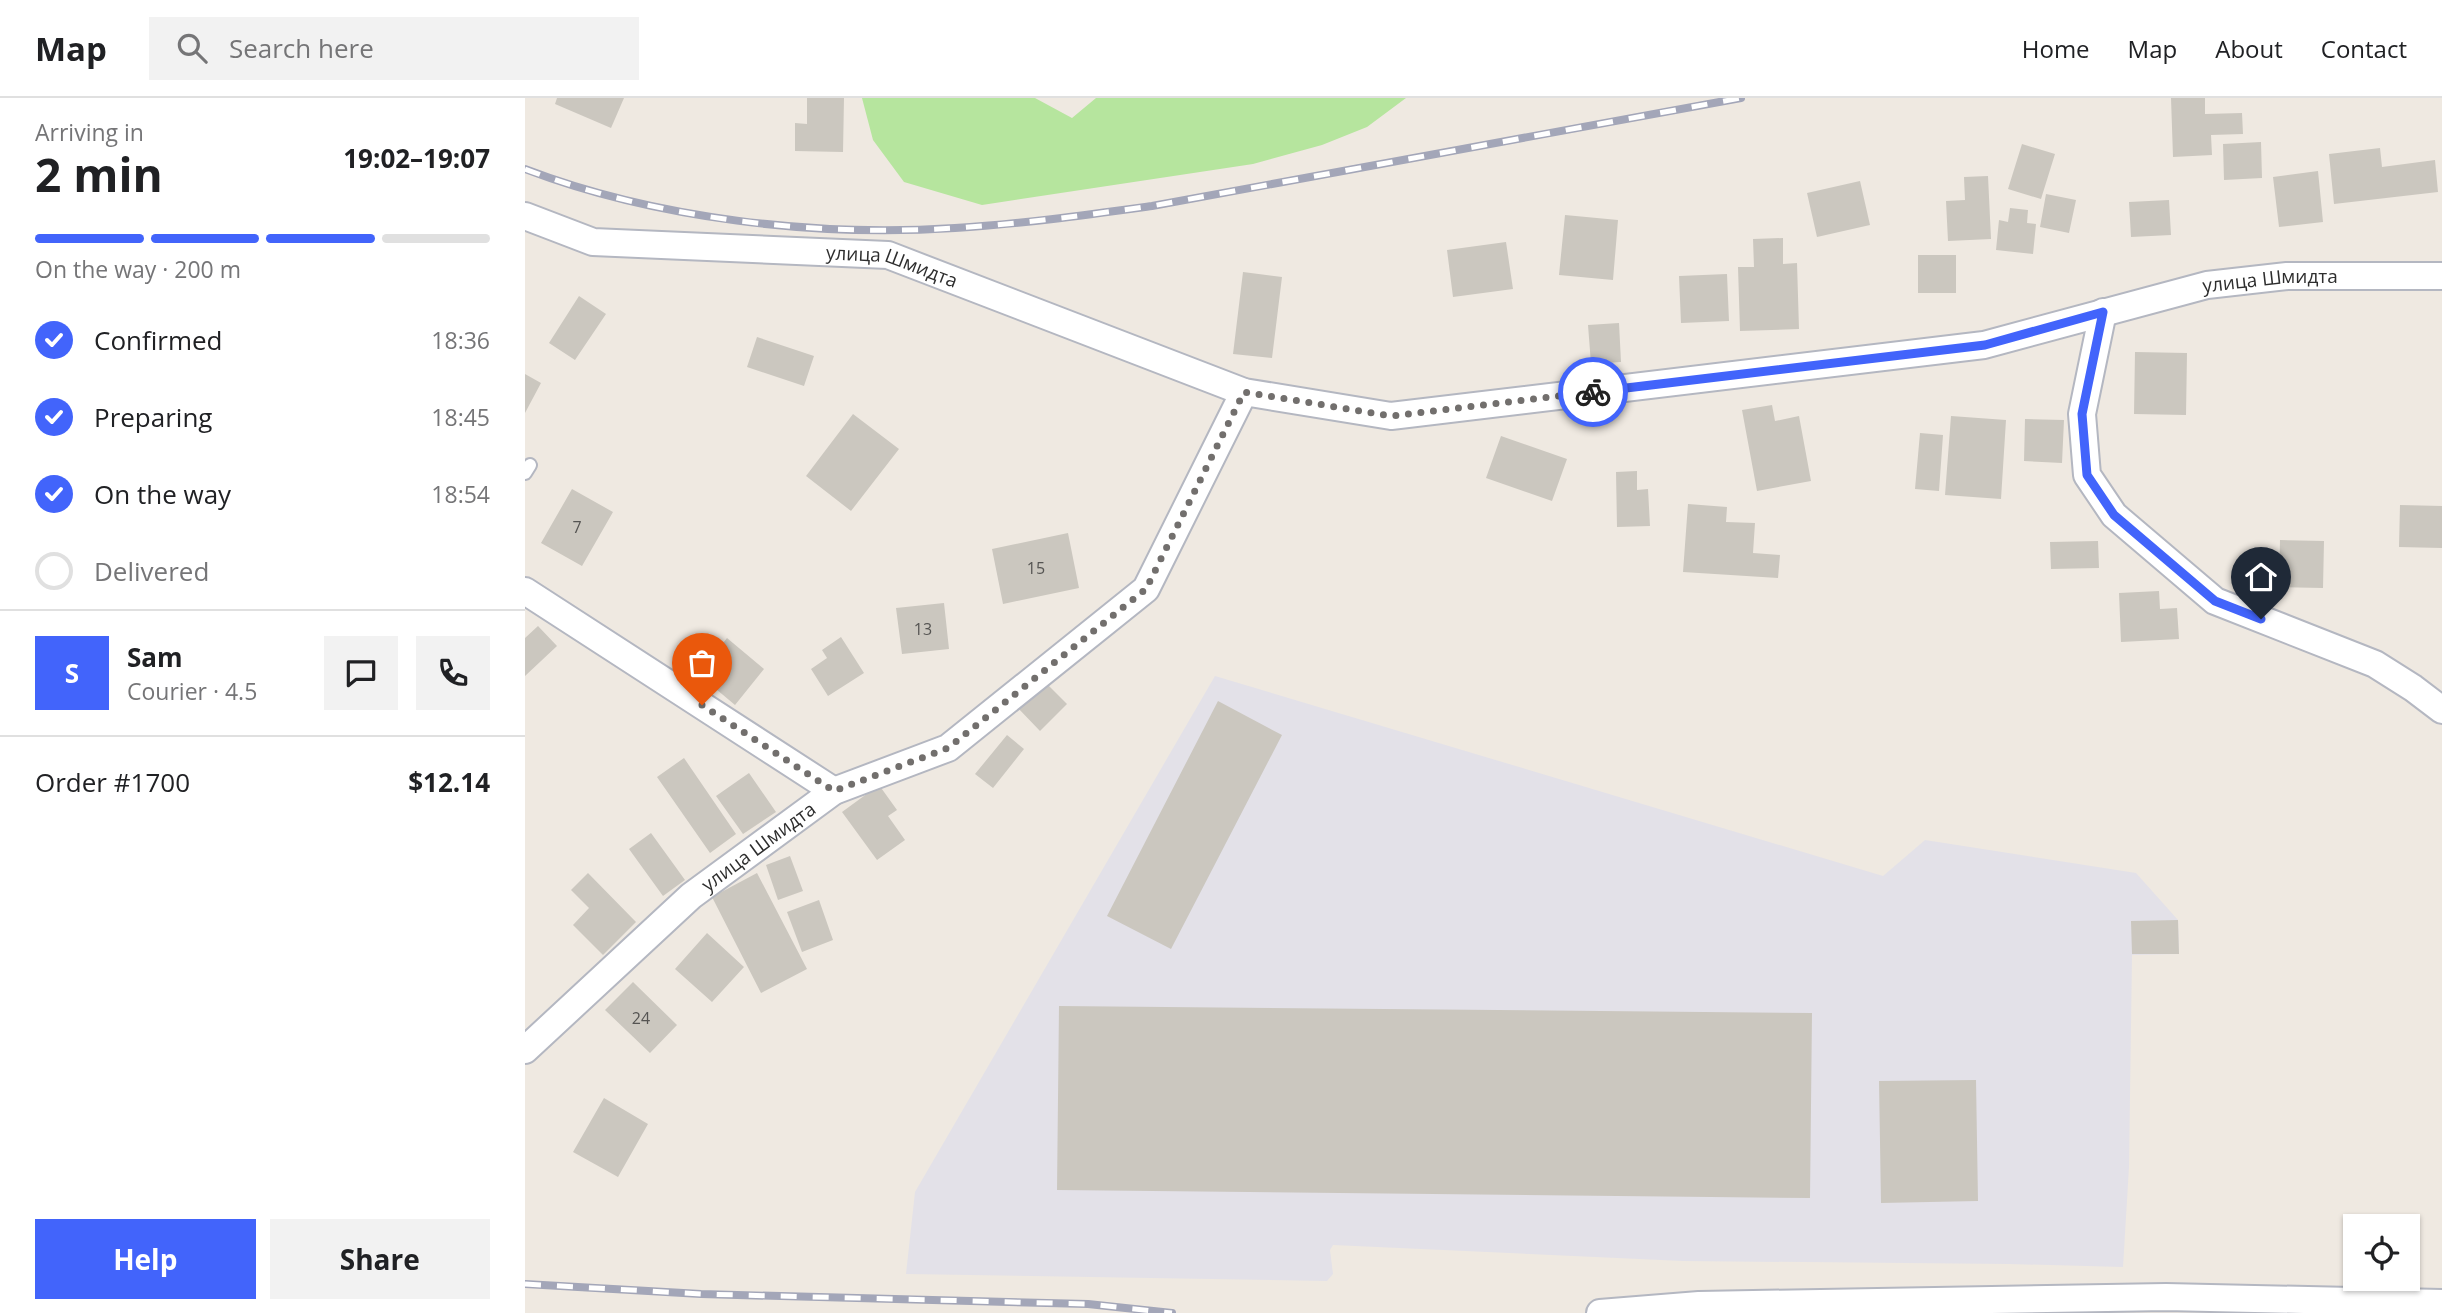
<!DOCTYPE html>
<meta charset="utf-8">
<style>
:root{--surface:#fff;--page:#f2f2f2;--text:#202124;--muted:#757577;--line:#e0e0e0;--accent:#4264fb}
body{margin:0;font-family:"Open Sans",sans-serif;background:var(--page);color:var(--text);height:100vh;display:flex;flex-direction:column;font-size:26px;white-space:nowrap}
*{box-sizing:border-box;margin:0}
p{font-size:23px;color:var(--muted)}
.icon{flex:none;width:38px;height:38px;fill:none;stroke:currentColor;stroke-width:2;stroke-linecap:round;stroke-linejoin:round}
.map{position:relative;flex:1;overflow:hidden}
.drawer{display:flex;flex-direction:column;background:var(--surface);width:525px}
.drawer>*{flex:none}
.tools{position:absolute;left:1818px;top:1116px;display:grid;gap:14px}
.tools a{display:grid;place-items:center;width:77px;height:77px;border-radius:0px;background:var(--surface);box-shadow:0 2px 5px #0004;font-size:35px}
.pin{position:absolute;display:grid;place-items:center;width:60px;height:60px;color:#fff;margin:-72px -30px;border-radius:50% 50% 50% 0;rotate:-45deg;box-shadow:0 0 7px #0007}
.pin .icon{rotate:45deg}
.courier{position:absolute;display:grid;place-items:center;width:70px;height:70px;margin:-35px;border:5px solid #4264fb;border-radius:50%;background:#fff;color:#222;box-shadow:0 2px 9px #0007}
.head em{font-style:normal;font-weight:700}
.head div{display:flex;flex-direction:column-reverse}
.head{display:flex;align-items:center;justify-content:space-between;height:119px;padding:0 35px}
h1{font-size:46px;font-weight:700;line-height:52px}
.bar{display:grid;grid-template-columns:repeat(4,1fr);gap:10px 7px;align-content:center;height:84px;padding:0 35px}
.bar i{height:9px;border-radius:5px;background:var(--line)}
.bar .active{background:var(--accent)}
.bar p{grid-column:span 4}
.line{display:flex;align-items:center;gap:18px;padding:0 35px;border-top:2px solid var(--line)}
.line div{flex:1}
.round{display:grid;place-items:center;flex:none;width:74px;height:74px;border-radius:0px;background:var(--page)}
ol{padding:0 35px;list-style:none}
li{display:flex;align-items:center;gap:21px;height:77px}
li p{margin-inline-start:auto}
li .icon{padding:7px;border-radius:50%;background:var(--accent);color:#fff;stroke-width:4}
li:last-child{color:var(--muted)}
li i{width:38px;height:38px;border:4px solid var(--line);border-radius:50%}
.cta{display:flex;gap:14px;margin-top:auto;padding:14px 35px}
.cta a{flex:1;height:80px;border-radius:0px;background:var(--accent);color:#fff;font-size:28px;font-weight:700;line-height:80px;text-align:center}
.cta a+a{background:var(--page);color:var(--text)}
header{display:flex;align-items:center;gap:42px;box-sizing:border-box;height:98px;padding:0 35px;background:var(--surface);border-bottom:2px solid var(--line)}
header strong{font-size:33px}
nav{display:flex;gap:38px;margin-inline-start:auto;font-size:24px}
.search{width:490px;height:63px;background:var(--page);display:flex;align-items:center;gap:18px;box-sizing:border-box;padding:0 24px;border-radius:0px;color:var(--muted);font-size:26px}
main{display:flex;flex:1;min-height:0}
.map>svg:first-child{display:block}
</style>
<header>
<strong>Map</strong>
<div class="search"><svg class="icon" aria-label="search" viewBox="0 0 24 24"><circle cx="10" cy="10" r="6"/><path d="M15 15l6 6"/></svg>Search here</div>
<nav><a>Home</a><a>Map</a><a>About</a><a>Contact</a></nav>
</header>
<main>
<section class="drawer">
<div class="head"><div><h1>2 min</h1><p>Arriving in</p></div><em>19:02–19:07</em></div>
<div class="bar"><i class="active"></i><i class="active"></i><i class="active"></i><i></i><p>On the way · 200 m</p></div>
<ol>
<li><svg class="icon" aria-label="check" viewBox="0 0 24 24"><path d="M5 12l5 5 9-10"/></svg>Confirmed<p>18:36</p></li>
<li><svg class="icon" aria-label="check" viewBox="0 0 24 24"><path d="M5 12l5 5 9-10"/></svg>Preparing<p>18:45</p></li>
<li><svg class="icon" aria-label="check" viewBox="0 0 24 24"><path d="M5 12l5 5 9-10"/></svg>On the way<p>18:54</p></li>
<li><i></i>Delivered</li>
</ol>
<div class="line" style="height:126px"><b class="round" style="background:var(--accent);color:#fff">S</b><div><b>Sam</b><p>Courier · 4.5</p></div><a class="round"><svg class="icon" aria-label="chat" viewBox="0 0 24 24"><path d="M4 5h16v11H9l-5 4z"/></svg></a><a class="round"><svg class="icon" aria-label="phone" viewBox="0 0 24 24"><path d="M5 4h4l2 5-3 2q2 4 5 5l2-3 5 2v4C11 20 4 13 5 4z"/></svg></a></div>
<div class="line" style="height:91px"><div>Order #1700</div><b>$12.14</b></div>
<div class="cta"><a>Help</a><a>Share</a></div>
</section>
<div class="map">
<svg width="1917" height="1215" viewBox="0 0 1917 1215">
<rect width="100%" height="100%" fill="#efe9e1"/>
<!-- industrial -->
<path fill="#e3e1e8" d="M690 578 1358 778 1400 742 1611 775 1653 822 1654 856 1607 857 1604 1069 1598 1169 1484 1166 1158 1163 808 1147 805 1152 808 1176 802 1183 381 1176 390 1094Z"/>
<!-- green -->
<path fill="#b6e59e" d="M337 0H510L547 20 571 0H881L842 29 797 47 728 66 457 107 379 84 348 42Z"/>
<!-- building -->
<path fill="#cbc7bf" d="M32 0H99L86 30 30 6Z
M282 0H319L318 54 270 53V25L282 26Z
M1646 0H1680V16L1717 15 1718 36 1686 37 1687 57 1648 59Z
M1736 44 1737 80 1699 82 1698 46Z
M1497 46 1530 56 1516 101 1483 91Z
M1855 50 1857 69 1910 62 1913 94 1809 106 1804 56Z
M1793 73 1798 124 1754 129 1748 79Z
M1463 78 1466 141 1423 143 1421 103 1440 102 1439 79Z
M1335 83 1345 127 1292 139 1282 95Z
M1521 96 1551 102 1544 135 1515 129Z
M1644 102 1646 137 1606 139 1604 104Z
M1485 110 1503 112 1502 125 1511 126 1508 156 1471 152 1474 122 1483 124Z
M1040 117 1093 122 1088 182 1034 177Z
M1258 140V166L1272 165 1274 231 1215 233 1213 169H1229L1228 141Z
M981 144 988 191 928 199 922 152Z
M1393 157H1431V195H1393Z
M718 174 757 179 747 260 708 256Z
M1202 176 1204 223 1156 225 1154 178Z
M54 198 81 216 50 262 24 245Z
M1094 225 1096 264 1066 266 1063 227Z
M232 239 289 258 279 288 222 269Z
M1610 254 1662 255 1661 317 1609 316Z
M0 276 16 285 0 315Z
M1247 307 1250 323 1274 318 1286 383 1232 393 1217 312Z
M328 316 374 351 326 413 281 378Z
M1426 318 1481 322 1476 401 1420 397Z
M1500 321 1539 322 1537 365 1499 363Z
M1395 335 1418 337 1414 393 1390 391Z
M976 338 1042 361 1027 403 961 380Z
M1112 373V392L1123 391 1125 428 1092 429 1091 374Z
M47 391 88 414 57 468 16 445Z
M1163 406 1202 409 1201 424 1230 425 1228 455 1255 457 1253 480 1158 474Z
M1875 407 1917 408V450L1874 449Z
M543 435 554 490 478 506 467 451Z
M1755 442 1799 443 1798 490 1754 489Z
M1573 443 1574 470 1526 471 1525 444Z
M1634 493 1635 511 1652 510 1654 541 1596 544 1594 495Z
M419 505 424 551 377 556 371 510Z
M13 528 32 548 0 578V540Z
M316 539 339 575 303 598 286 571 302 560 297 552Z
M202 540 239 571 210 607 185 586 196 572 184 563Z
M517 581 542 606 515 633 490 607Z
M693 603 757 637 646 851 582 818Z
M482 637 499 651 468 690 450 676Z
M159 660 211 736 185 755 132 679Z
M224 675 251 714 218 736 191 698Z
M354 687 372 712 363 718 380 742 352 762 317 714Z
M126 735 160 782 138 798 104 751Z
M265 758 278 793 253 802 241 767Z
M63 775 111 824 78 857 48 827 64 810 46 792Z
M232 775 282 871 236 895 187 799Z
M294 802 308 842 277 854 262 814Z
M1653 822 1654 856H1607L1606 823Z
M182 835 219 869 187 904 150 871Z
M108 884 152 927 125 955 80 912Z
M534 908 1287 915 1285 1100 532 1092Z
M1451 982 1453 1103 1356 1105 1354 983Z
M79 1000 123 1026 93 1079 48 1054Z"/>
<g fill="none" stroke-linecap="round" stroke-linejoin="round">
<!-- lane casing -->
<g stroke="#b4b7c1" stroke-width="16">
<path id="lane" d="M0 375 5 367"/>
</g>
<!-- street casing -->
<g stroke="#b4b7c1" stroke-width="30">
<g id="street">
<path id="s1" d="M0 118 68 144 363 157 719 294 866 318 1459 247 1682 187 1762 178H1917"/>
<path d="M1578 214 1557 316 1562 377 1589 417 1690 503 1850 566 1888 590 1917 612"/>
<path d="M0 493 309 693"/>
<path id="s2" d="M0 952 166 798 309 693 423 650 621 491 719 294"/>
<path d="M1075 1215 1174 1207 1641 1199 1917 1205"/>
</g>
</g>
<!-- lane -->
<use href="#lane" stroke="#fff" stroke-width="12"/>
<!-- street -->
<use href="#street" stroke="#fff" stroke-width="26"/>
<!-- rail casing -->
<g stroke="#a3a6b8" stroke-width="8">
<path id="rail" d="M0 71C131 121 291 139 430 130 496 126 561 117 627 108L1216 0
M0 1186 176 1196 563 1206 647 1215"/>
</g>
<!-- rail -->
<use href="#rail" stroke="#fff" stroke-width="5" stroke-dasharray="16" stroke-linecap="butt"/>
</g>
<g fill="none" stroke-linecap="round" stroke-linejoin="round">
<!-- done -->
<path stroke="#726f6d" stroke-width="7" stroke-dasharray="0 12.6" d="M177 607 309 693 423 650 621 491 719 294 866 318 1068 294"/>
<!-- route -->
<path stroke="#4264fb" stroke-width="9" d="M1068 294 1460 247 1578 214 1557 316 1562 377 1589 417 1690 503 1736 521"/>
</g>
<g text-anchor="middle" stroke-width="6" stroke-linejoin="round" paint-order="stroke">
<!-- number labels -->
<g font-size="16" fill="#555452">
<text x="52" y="435">7</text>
<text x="511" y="476">15</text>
<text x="398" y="537">13</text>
<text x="116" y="926">24</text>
</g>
<!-- street labels -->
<g font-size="19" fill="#2e2e2e" stroke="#fff">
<text dy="7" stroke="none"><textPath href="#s1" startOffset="374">улица Шмидта</textPath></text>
<text dy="7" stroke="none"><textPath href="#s1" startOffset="1790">улица Шмидта</textPath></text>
<text dy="7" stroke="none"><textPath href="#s2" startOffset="310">улица Шмидта</textPath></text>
</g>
</g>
</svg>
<div class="tools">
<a><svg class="icon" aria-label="locate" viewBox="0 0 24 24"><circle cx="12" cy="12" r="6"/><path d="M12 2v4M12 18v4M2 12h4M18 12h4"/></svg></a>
</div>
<div class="pin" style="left:177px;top:607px;background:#ea580c"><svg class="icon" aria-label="bag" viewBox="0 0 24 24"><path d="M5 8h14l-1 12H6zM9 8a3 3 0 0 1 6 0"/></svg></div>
<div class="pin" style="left:1736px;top:521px;background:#1f2937"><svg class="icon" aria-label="home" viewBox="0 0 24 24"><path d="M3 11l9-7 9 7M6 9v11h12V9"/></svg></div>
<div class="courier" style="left:1068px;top:294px"><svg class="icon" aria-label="bike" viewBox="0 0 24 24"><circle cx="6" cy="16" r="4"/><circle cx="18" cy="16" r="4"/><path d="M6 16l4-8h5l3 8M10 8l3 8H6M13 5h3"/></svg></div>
</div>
</main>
